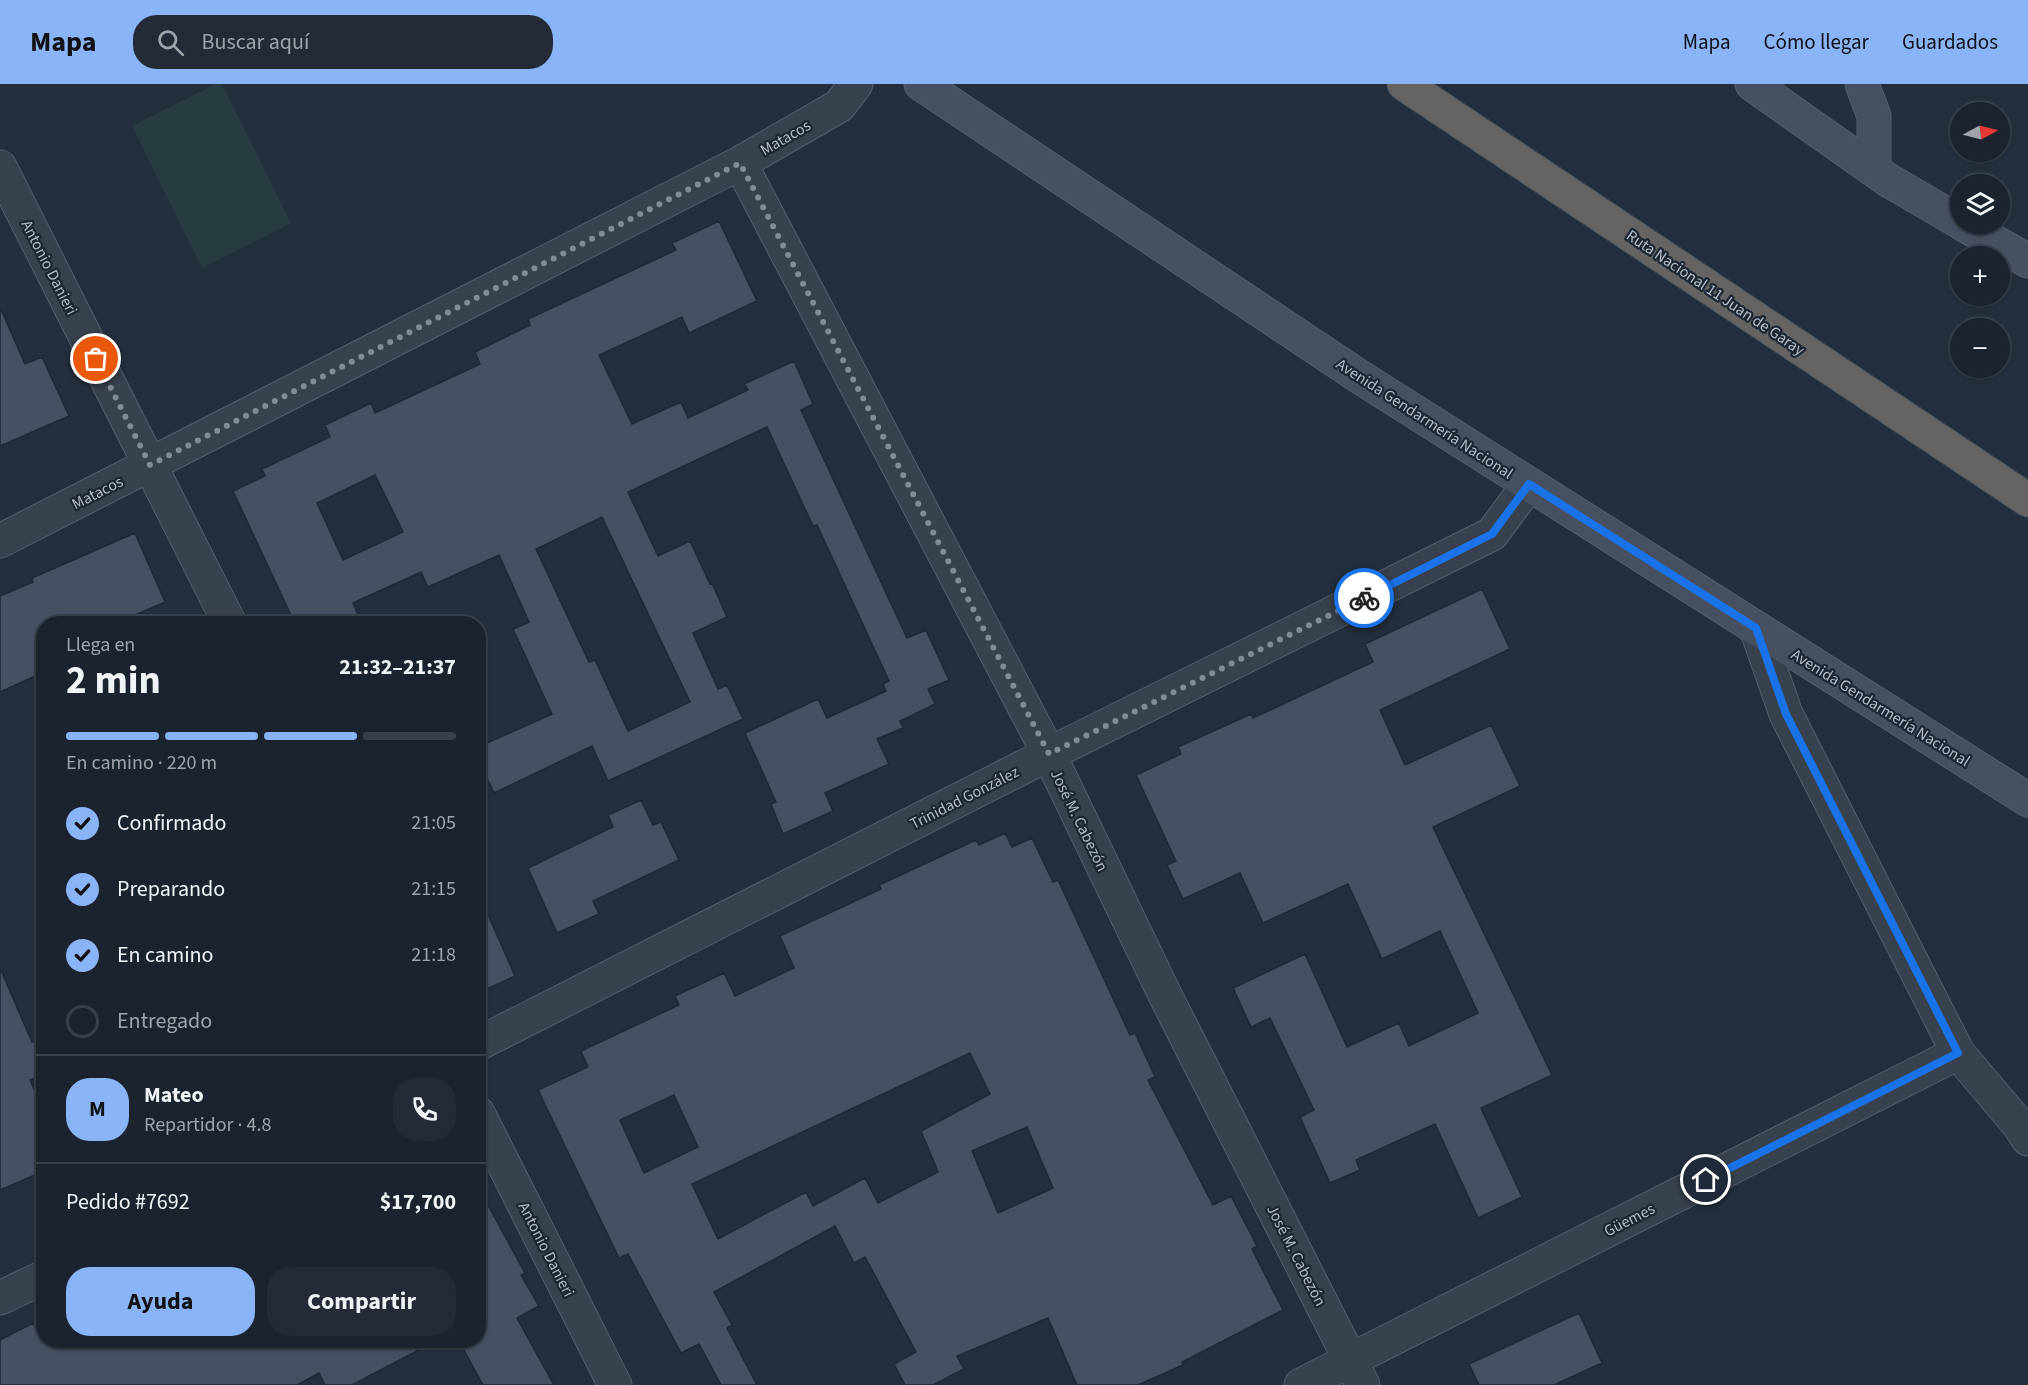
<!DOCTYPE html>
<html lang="es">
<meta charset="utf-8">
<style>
:root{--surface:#1b232e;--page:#242b36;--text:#f1f3f6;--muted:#a0a4aa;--line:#39404a;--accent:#8ab4f8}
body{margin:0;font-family:"Source Sans 3",sans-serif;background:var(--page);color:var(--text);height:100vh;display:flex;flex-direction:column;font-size:22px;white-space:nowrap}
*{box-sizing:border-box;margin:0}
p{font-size:20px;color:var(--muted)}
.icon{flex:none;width:33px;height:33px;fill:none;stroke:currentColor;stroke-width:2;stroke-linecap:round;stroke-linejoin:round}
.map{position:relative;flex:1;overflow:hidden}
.details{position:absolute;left:36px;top:532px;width:450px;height:732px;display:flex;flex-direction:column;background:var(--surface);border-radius:24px;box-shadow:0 2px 4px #0004,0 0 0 2px var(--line)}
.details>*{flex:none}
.needle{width:39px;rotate:83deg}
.fabs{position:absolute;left:1950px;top:18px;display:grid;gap:12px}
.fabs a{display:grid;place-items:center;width:60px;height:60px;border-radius:50%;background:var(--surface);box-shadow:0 2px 4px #0004,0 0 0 2px var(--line);font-size:30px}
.pin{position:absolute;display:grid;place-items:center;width:51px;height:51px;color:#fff;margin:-26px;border:3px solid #fff;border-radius:50%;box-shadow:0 2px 6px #0007}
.courier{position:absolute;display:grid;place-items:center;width:60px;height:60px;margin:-30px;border:4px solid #1a73e8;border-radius:50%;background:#fff;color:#222;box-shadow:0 2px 8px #0007}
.head em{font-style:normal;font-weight:700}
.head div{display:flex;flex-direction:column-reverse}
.head{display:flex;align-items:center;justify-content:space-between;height:102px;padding:0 30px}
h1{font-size:39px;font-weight:700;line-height:45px}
.bar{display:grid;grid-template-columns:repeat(4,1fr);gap:9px 6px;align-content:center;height:72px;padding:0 30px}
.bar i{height:8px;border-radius:4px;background:var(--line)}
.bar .selected{background:var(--accent)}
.bar p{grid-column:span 4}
.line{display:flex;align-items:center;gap:15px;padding:0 30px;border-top:2px solid var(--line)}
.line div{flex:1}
.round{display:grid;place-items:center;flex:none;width:63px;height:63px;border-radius:24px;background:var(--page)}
ol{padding:0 30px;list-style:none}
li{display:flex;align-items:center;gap:18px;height:66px}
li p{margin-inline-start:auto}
li .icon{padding:6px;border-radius:50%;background:var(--accent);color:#111;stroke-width:4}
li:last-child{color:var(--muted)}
li i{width:33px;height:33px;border:3px solid var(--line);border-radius:50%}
.button{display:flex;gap:12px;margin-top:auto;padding:12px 30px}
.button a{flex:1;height:69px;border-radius:24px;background:var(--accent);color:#111;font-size:24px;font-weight:700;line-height:69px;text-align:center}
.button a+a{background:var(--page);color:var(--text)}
header{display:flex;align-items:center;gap:36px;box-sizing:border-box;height:84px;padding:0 30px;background:var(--accent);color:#111}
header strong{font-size:28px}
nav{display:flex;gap:33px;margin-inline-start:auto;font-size:21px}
.search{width:420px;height:54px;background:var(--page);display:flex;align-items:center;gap:15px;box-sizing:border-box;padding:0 21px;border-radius:24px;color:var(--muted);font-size:22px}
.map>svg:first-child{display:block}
</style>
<header>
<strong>Mapa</strong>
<div class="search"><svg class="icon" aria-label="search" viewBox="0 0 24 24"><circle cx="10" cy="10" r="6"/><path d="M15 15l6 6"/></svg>Buscar aquí</div>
<nav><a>Mapa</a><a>Cómo llegar</a><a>Guardados</a></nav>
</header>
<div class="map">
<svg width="2028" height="1301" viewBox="0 0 2028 1301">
<rect width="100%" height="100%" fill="#242f3e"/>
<!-- green -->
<path fill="#263c3f" d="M216 0H222L291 139 202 184 132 42Z"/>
<!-- building -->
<path fill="#455162" stroke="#1f2835" stroke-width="1.5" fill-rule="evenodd" d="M719 137 757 217 689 249 682 233 599 271 632 340 681 318 688 334 748 306 744 300 794 277 813 320 801 326 907 554 926 546 949 596 928 605 935 620 900 637 903 644 877 655 889 680 825 709 833 727 783 750 771 720 776 718 745 649 818 615 827 634 886 607 883 600 889 597 817 441 813 442 767 343 628 408 658 472 690 457 710 500 712 499 727 533 693 549 718 605 727 601 743 635 608 697 592 662 494 709 478 675V663L552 630 513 545 529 538 499 471 428 503 421 488 353 519 362 540H295L233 407 265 392 262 385 330 353 325 341 371 319 375 329 480 280 475 268 530 241 528 235 676 166 672 159ZM375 391 403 448 343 476 317 419ZM602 433 690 618 628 647 595 576 589 578 536 465Z
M0 223 25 280 42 273 69 332 0 362Z
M135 449 165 518 115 540H44V588L0 608V512L33 498 32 494Z
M1482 505 1510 565 1380 626 1405 681 1491 641 1520 702 1433 743 1552 991 1481 1024 1522 1113 1478 1134 1435 1040 1356 1076 1360 1086 1330 1099 1300 1033 1314 1026 1270 934 1251 943 1233 904 1305 870 1347 963 1399 939 1409 962 1478 929 1440 847 1382 875 1348 800 1263 839 1240 789 1183 815 1167 781 1176 777 1136 691 1181 670 1178 663 1251 630 1253 634 1373 578 1365 560Z
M641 716 653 741 661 738 679 776 593 817 599 830 557 849 528 784 613 743 608 731Z
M1005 749 1012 763 1032 754 1053 798 1058 796 1130 951 1135 949 1155 993 1148 996 1213 1121 1231 1112 1257 1162 1252 1165 1283 1226 1182 1278 1183 1281 1138 1301H1077L1048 1234 957 1272 964 1285 933 1301H905L894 1280 916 1268 865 1173 854 1179 835 1142 714 1208 732 1241 727 1244 757 1301H721L699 1260 681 1269 628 1170 619 1174 538 1006 588 983 581 967 679 921 675 912 724 889 735 912 794 884 780 852 881 805 879 801 976 756 979 761ZM970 969 990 1010 921 1047 938 1088 878 1119 865 1094 813 1122 806 1108 718 1155 692 1100ZM674 1011 698 1063 644 1089 620 1036ZM1027 1043 1053 1104 998 1129 972 1067Z
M478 808 515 892 478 909Z
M0 884 32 958 44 953V991L30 996 44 1027V1087L0 1106Z
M478 1103 525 1189 521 1191 539 1222 517 1234 554 1301H483L459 1257H478Z
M1579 1229 1602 1279 1554 1301H1479L1469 1280Z
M33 1239 42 1257H436L352 1301H325L319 1289 297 1301H0V1256Z"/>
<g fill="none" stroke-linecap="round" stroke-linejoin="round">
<!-- minor casing -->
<g stroke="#565f6c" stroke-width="35">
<path id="minor" d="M740 79 1049 670 1166 913 1363 1301
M0 83 230 540
M0 457 740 79 839 22 856 0
M1756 544 1786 630 1958 969 2019 1041 2028 1055
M478 960 1049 670 1492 450 1529 400
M478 1029 615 1301
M0 1214 44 1193
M1301 1301 1958 969"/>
</g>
<!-- secondary casing -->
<g stroke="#565f6c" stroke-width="35">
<path id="secondary" d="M921 0 1360 293 2028 716
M1752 0 1888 96 1960 138
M1862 0 1874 32V86
M1963 140 2028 177"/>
</g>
<!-- trunk casing -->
<g stroke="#434c59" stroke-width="35">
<path id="trunk" d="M1404 0 2028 416"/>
</g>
<!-- minor -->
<use href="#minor" stroke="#38414e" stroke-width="33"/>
<!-- secondary -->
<use href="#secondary" stroke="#465061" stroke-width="33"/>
<!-- trunk -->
<use href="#trunk" stroke="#656462" stroke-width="33"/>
</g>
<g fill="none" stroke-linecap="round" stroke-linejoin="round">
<!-- done -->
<path stroke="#828b98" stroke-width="6" stroke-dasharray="0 10.8" d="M96 275 150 381 740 79 1049 670 1364 514"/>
<!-- route -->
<path stroke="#1a73e8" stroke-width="8" d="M1364 514 1492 450 1529 400 1756 544 1786 630 1958 969 1706 1096"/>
</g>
<g text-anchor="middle" stroke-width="4.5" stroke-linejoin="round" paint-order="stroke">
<!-- street labels -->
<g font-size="16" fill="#b4bcc9" stroke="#1d2633">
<text transform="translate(785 53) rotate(-30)" y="6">Matacos</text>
<text transform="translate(50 183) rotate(63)" y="6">Antonio Danieri</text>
<text transform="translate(1716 208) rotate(34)" y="6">Ruta Nacional 11 Juan de Garay</text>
<text transform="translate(1425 334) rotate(33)" y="6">Avenida Gendarmería Nacional</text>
<text transform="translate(97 408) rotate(-27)" y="6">Matacos</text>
<text transform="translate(1881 623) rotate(32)" y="6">Avenida Gendarmería Nacional</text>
<text transform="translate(964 713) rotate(-27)" y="6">Trinidad González</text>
<text transform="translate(1080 736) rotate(64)" y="6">José M. Cabezón</text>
<text transform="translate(1629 1135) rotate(-27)" y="6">Güemes</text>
<text transform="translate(547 1165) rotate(63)" y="6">Antonio Danieri</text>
<text transform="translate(1297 1171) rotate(63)" y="6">José M. Cabezón</text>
</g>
</g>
</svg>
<div class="fabs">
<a><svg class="needle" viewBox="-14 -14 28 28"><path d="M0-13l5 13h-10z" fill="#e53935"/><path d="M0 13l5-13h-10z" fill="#a0a4aa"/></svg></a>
<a><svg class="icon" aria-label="layers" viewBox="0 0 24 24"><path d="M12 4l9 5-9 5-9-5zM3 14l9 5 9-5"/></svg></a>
<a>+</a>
<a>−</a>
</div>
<div class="pin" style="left:96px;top:275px;background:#ea580c"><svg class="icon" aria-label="bag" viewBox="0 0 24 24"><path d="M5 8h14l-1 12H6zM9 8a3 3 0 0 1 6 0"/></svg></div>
<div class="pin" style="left:1706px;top:1096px;background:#1f2937"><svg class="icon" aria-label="home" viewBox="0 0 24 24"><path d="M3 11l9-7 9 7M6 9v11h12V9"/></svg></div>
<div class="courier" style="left:1364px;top:514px"><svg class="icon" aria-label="bike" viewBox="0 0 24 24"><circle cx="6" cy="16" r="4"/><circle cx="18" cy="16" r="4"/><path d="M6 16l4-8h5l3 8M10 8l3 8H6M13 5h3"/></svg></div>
<section class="details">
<div class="head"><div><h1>2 min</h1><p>Llega en</p></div><em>21:32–21:37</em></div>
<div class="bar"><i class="selected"></i><i class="selected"></i><i class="selected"></i><i></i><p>En camino · 220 m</p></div>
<ol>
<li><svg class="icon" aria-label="check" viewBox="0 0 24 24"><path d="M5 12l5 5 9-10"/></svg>Confirmado<p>21:05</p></li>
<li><svg class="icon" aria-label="check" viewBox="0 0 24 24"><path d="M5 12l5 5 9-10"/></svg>Preparando<p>21:15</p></li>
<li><svg class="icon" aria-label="check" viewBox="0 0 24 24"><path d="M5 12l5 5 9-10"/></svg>En camino<p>21:18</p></li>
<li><i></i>Entregado</li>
</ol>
<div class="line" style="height:108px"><b class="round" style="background:var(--accent);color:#111">M</b><div><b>Mateo</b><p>Repartidor · 4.8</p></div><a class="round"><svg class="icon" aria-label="phone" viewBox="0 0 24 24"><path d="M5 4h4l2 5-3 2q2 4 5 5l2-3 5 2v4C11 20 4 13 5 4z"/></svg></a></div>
<div class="line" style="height:78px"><div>Pedido #7692</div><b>$17,700</b></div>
<div class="button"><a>Ayuda</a><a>Compartir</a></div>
</section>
</div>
